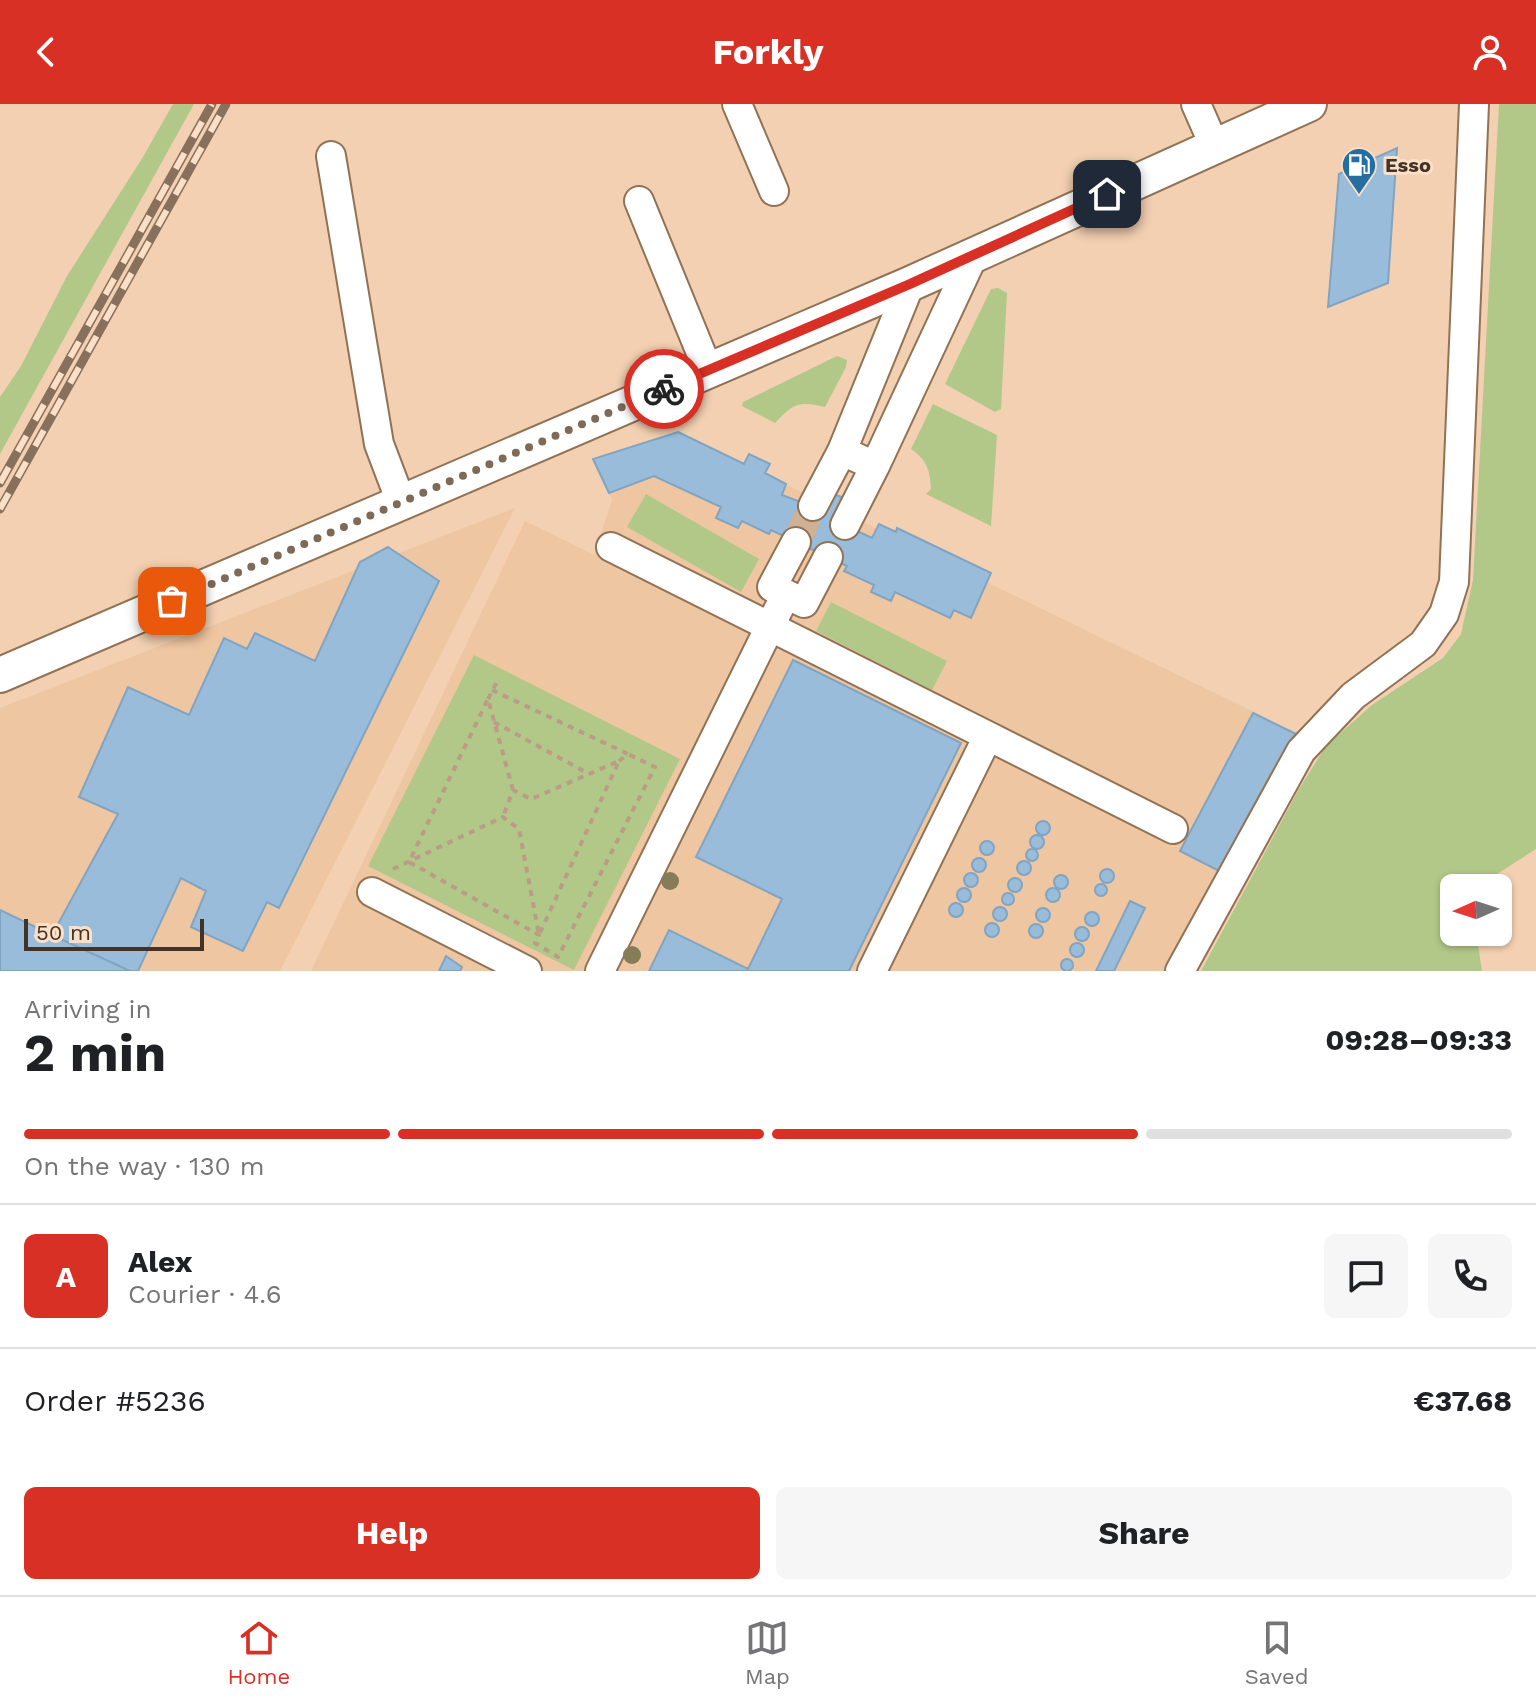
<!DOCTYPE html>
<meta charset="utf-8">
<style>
:root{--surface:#fff;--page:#f6f6f6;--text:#202124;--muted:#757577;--line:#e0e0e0;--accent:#d93025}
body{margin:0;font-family:"Work Sans",sans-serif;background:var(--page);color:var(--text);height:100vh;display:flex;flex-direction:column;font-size:30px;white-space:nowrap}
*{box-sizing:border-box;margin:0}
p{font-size:26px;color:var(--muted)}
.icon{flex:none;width:44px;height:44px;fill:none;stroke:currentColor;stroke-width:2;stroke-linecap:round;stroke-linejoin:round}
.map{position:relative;height:867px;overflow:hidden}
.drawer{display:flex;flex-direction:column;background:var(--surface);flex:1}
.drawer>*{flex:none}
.needle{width:52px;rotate:267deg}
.tools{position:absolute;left:1440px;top:770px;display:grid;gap:16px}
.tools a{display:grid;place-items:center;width:72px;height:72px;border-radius:12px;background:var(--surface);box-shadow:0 2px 6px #0004;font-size:40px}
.scale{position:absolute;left:24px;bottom:20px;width:180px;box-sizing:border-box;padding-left:8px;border:4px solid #413327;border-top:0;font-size:22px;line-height:28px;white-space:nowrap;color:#413327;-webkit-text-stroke:6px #fbdfc6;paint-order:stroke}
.pin{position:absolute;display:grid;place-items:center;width:68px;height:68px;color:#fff;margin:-34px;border-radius:16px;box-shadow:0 4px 12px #0006}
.courier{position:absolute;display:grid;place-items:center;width:80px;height:80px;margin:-40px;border:6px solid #d93025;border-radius:50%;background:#fff;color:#222;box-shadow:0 2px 10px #0007}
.headline em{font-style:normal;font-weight:700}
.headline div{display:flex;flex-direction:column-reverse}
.headline{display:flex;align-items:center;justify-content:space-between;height:136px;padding:0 24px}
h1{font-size:52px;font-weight:700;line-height:60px}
.bar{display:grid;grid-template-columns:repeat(4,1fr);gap:12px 8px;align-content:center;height:96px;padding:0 24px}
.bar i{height:10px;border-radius:6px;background:var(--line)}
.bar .selected{background:var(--accent)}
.bar p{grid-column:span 4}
.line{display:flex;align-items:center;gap:20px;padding:0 24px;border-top:2px solid var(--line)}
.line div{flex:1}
.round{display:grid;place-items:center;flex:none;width:84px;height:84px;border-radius:12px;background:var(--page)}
.button{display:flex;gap:16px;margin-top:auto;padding:16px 24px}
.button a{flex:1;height:92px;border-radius:12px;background:var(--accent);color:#fff;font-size:32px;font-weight:700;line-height:92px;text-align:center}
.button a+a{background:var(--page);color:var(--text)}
header{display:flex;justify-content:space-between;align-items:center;height:104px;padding:0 24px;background:var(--accent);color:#fff;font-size:36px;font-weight:700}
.menu{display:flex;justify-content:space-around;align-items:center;height:112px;border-top:2px solid var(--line);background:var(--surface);font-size:22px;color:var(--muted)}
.menu a{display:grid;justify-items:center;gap:4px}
.menu .selected{color:var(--accent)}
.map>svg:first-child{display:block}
</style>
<header><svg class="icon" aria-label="back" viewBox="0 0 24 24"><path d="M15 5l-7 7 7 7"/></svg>Forkly<svg class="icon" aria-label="person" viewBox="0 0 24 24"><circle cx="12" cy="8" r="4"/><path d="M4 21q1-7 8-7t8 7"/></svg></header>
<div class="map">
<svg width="1536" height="867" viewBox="0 0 1536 867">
<rect width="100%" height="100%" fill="#f3d0b1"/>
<!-- built -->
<path fill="#efc6a2" d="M678 328 1299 630 1170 867H311L525 417 594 451 612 396 593 355Z
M515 404 280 867H0V604Z"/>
<!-- green -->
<path fill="#b2c888" d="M173 0H194L0 350V293L21 262 67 172 143 53Z
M1499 0H1536V745L1475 784H1454V828H1476L1482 867H1201L1299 685 1326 642 1372 601 1443 554 1461 530 1473 476Z
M998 184 1007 189 1001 305 995 308 945 280 991 185Z
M837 252 847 256 846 263 825 303C798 297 794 299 775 319L742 302 743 298Z
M933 300 997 331 991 422 926 390 931 385C930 366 927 356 911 345Z
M646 390 759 455 741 488 627 423Z
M831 498 947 557 932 586 816 527Z
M474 551 680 655 574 866 368 762Z"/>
<!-- building -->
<path fill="#98bcda" stroke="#81a4c1" stroke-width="2" d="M1397 44 1388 179 1328 203 1339 70Z
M678 328 744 360 749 350 770 360 765 369 786 380 782 391 816 404 823 386 847 395 836 417 872 434 879 420 896 428 897 424 991 469 971 514 954 506 950 514 895 488 891 497 871 488 874 481 844 467 847 462 771 426 769 430 742 417 738 424 716 414 721 403 654 372 609 389 593 355Z
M388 443 439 477 279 804 267 798 243 847 191 823 206 787 181 774 138 867H130L52 831 118 710 79 693 128 583 189 611 224 534 247 545 255 529 315 557 360 458Z
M793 556 961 639 849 867H649L669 826 748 865 782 795 696 753Z
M1253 609 1296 630 1223 769 1180 747Z
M1036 724a7 7 0 1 1 14 0a7 7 0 1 1-14 0Z
M1030 738a7 7 0 1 1 14 0a7 7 0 1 1-14 0Z
M980 744a7 7 0 1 1 14 0a7 7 0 1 1-14 0Z
M1026 751a6 6 0 1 1 12 0a6 6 0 1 1-12 0Z
M972 761a7 7 0 1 1 14 0a7 7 0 1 1-14 0Z
M1017 764a7 7 0 1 1 14 0a7 7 0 1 1-14 0Z
M1100 772a7 7 0 1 1 14 0a7 7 0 1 1-14 0Z
M964 776a7 7 0 1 1 14 0a7 7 0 1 1-14 0Z
M1054 778a7 7 0 1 1 14 0a7 7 0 1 1-14 0Z
M1008 781a7 7 0 1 1 14 0a7 7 0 1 1-14 0Z
M1095 786a6 6 0 1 1 12 0a6 6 0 1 1-12 0Z
M1046 791a7 7 0 1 1 14 0a7 7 0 1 1-14 0Z
M957 791a7 7 0 1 1 14 0a7 7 0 1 1-14 0Z
M1002 795a6 6 0 1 1 12 0a6 6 0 1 1-12 0Z
M1130 797 1145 804 1114 867H1096Z
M949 806a7 7 0 1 1 14 0a7 7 0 1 1-14 0Z
M993 810a7 7 0 1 1 14 0a7 7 0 1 1-14 0Z
M1036 811a7 7 0 1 1 14 0a7 7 0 1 1-14 0Z
M0 806 52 831 130 867H0Z
M1085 815a7 7 0 1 1 14 0a7 7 0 1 1-14 0Z
M985 826a7 7 0 1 1 14 0a7 7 0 1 1-14 0Z
M1029 827a7 7 0 1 1 14 0a7 7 0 1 1-14 0Z
M1075 830a7 7 0 1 1 14 0a7 7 0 1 1-14 0Z
M1070 846a7 7 0 1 1 14 0a7 7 0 1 1-14 0Z
M446 852 462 863 460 867H439Z
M1061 861a6 6 0 1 1 12 0a6 6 0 1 1-12 0Z"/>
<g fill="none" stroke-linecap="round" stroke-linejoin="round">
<!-- minor-tunnel -->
<path stroke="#cfb195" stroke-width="28" stroke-dasharray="28 14" stroke-linecap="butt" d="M796 438 813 402"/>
<!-- minor casing -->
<g stroke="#917255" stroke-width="32">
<path id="minor" d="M737 0 774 87
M1196 0 1214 41
M331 52 379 340 401 398
M639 97 708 266
M910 180 842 347 875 362 974 150
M813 402 842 347
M845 421 875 362
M796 438 772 483 804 499 828 453
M611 443 988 632
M372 788 527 867
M600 867 786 490
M872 867 988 632 1173 725
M1180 867 1301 647 1353 592 1423 540 1444 510 1454 478 1474 0"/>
</g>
<!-- major casing -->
<g stroke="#917255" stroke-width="38">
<path id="major" d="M0 571 910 180 1309 0"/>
</g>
<!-- path -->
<path stroke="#ba9d84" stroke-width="4" stroke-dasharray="6 6" stroke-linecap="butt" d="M492 586 628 650 619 657
M488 595 499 574
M494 618 589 670
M513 686 488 595 409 758 539 831 535 839 558 853 655 663 628 650
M393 765 503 713 519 725 539 831 619 657 531 695 513 686 503 713"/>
<!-- minor -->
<use href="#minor" stroke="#fff" stroke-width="28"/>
<!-- major -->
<use href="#major" stroke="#fff" stroke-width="34"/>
<!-- rail casing -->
<g stroke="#87715d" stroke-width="9">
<path id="rail" d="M0 379 212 0
M0 405 226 0"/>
</g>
<!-- rail -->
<use href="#rail" stroke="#fbdfc6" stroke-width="6" stroke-dasharray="18" stroke-linecap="butt"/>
</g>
<!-- trees -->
<g fill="#867c58">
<circle cx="670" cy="777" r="9"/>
<circle cx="632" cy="851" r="9"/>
</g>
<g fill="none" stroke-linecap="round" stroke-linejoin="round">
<!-- done -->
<path stroke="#7f6a57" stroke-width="8" stroke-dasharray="0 14.4" d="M172 497 664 285"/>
<!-- route -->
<path stroke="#d93025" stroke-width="10" d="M664 285 910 180 1107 90"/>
</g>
<!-- icons -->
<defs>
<g id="fuel-pin" transform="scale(1.8)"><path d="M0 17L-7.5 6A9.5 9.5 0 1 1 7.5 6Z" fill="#246ea1" stroke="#fbdfc6"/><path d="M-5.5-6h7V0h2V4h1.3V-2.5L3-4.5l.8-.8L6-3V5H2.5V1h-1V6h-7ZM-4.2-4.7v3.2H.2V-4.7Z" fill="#fff"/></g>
</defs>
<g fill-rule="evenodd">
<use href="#fuel-pin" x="1359" y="61"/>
</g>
<g text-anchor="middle" stroke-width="6" stroke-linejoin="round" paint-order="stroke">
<!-- poi labels -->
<g font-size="20" font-weight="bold" fill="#413327" stroke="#fbdfc6" text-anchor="start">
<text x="1385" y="68">Esso</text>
</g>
</g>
</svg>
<div class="tools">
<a><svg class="needle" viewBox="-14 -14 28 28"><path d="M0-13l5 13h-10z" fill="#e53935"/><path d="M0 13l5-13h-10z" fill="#757577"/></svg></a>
</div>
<div class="scale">50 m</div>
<div class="pin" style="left:172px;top:497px;background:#ea580c"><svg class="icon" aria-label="bag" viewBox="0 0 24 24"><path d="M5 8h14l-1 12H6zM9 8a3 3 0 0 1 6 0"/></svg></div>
<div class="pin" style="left:1107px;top:90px;background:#1f2937"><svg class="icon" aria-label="home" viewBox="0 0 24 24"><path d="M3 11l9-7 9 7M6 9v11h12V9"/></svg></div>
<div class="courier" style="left:664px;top:285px"><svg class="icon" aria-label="bike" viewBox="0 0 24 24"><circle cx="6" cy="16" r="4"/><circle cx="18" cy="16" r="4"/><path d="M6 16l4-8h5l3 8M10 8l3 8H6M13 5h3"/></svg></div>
</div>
<section class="drawer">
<div class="headline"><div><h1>2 min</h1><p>Arriving in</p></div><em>09:28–09:33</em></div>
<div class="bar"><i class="selected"></i><i class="selected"></i><i class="selected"></i><i></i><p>On the way · 130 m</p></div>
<div class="line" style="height:144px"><b class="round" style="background:var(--accent);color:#fff">A</b><div><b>Alex</b><p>Courier · 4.6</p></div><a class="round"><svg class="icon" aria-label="chat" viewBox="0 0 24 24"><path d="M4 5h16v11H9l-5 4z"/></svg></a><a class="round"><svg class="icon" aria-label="phone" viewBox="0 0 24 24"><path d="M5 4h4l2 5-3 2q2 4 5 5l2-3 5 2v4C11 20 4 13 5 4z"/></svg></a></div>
<div class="line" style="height:104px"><div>Order #5236</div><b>€37.68</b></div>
<div class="button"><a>Help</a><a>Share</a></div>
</section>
<nav class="menu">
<a class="selected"><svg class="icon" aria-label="home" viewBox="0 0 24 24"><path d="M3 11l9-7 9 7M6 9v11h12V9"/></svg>Home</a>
<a><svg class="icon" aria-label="map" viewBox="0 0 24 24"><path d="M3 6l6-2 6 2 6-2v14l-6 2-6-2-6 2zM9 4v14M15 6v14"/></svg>Map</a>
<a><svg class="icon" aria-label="saved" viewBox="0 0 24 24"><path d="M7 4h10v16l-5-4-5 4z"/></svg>Saved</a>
</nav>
